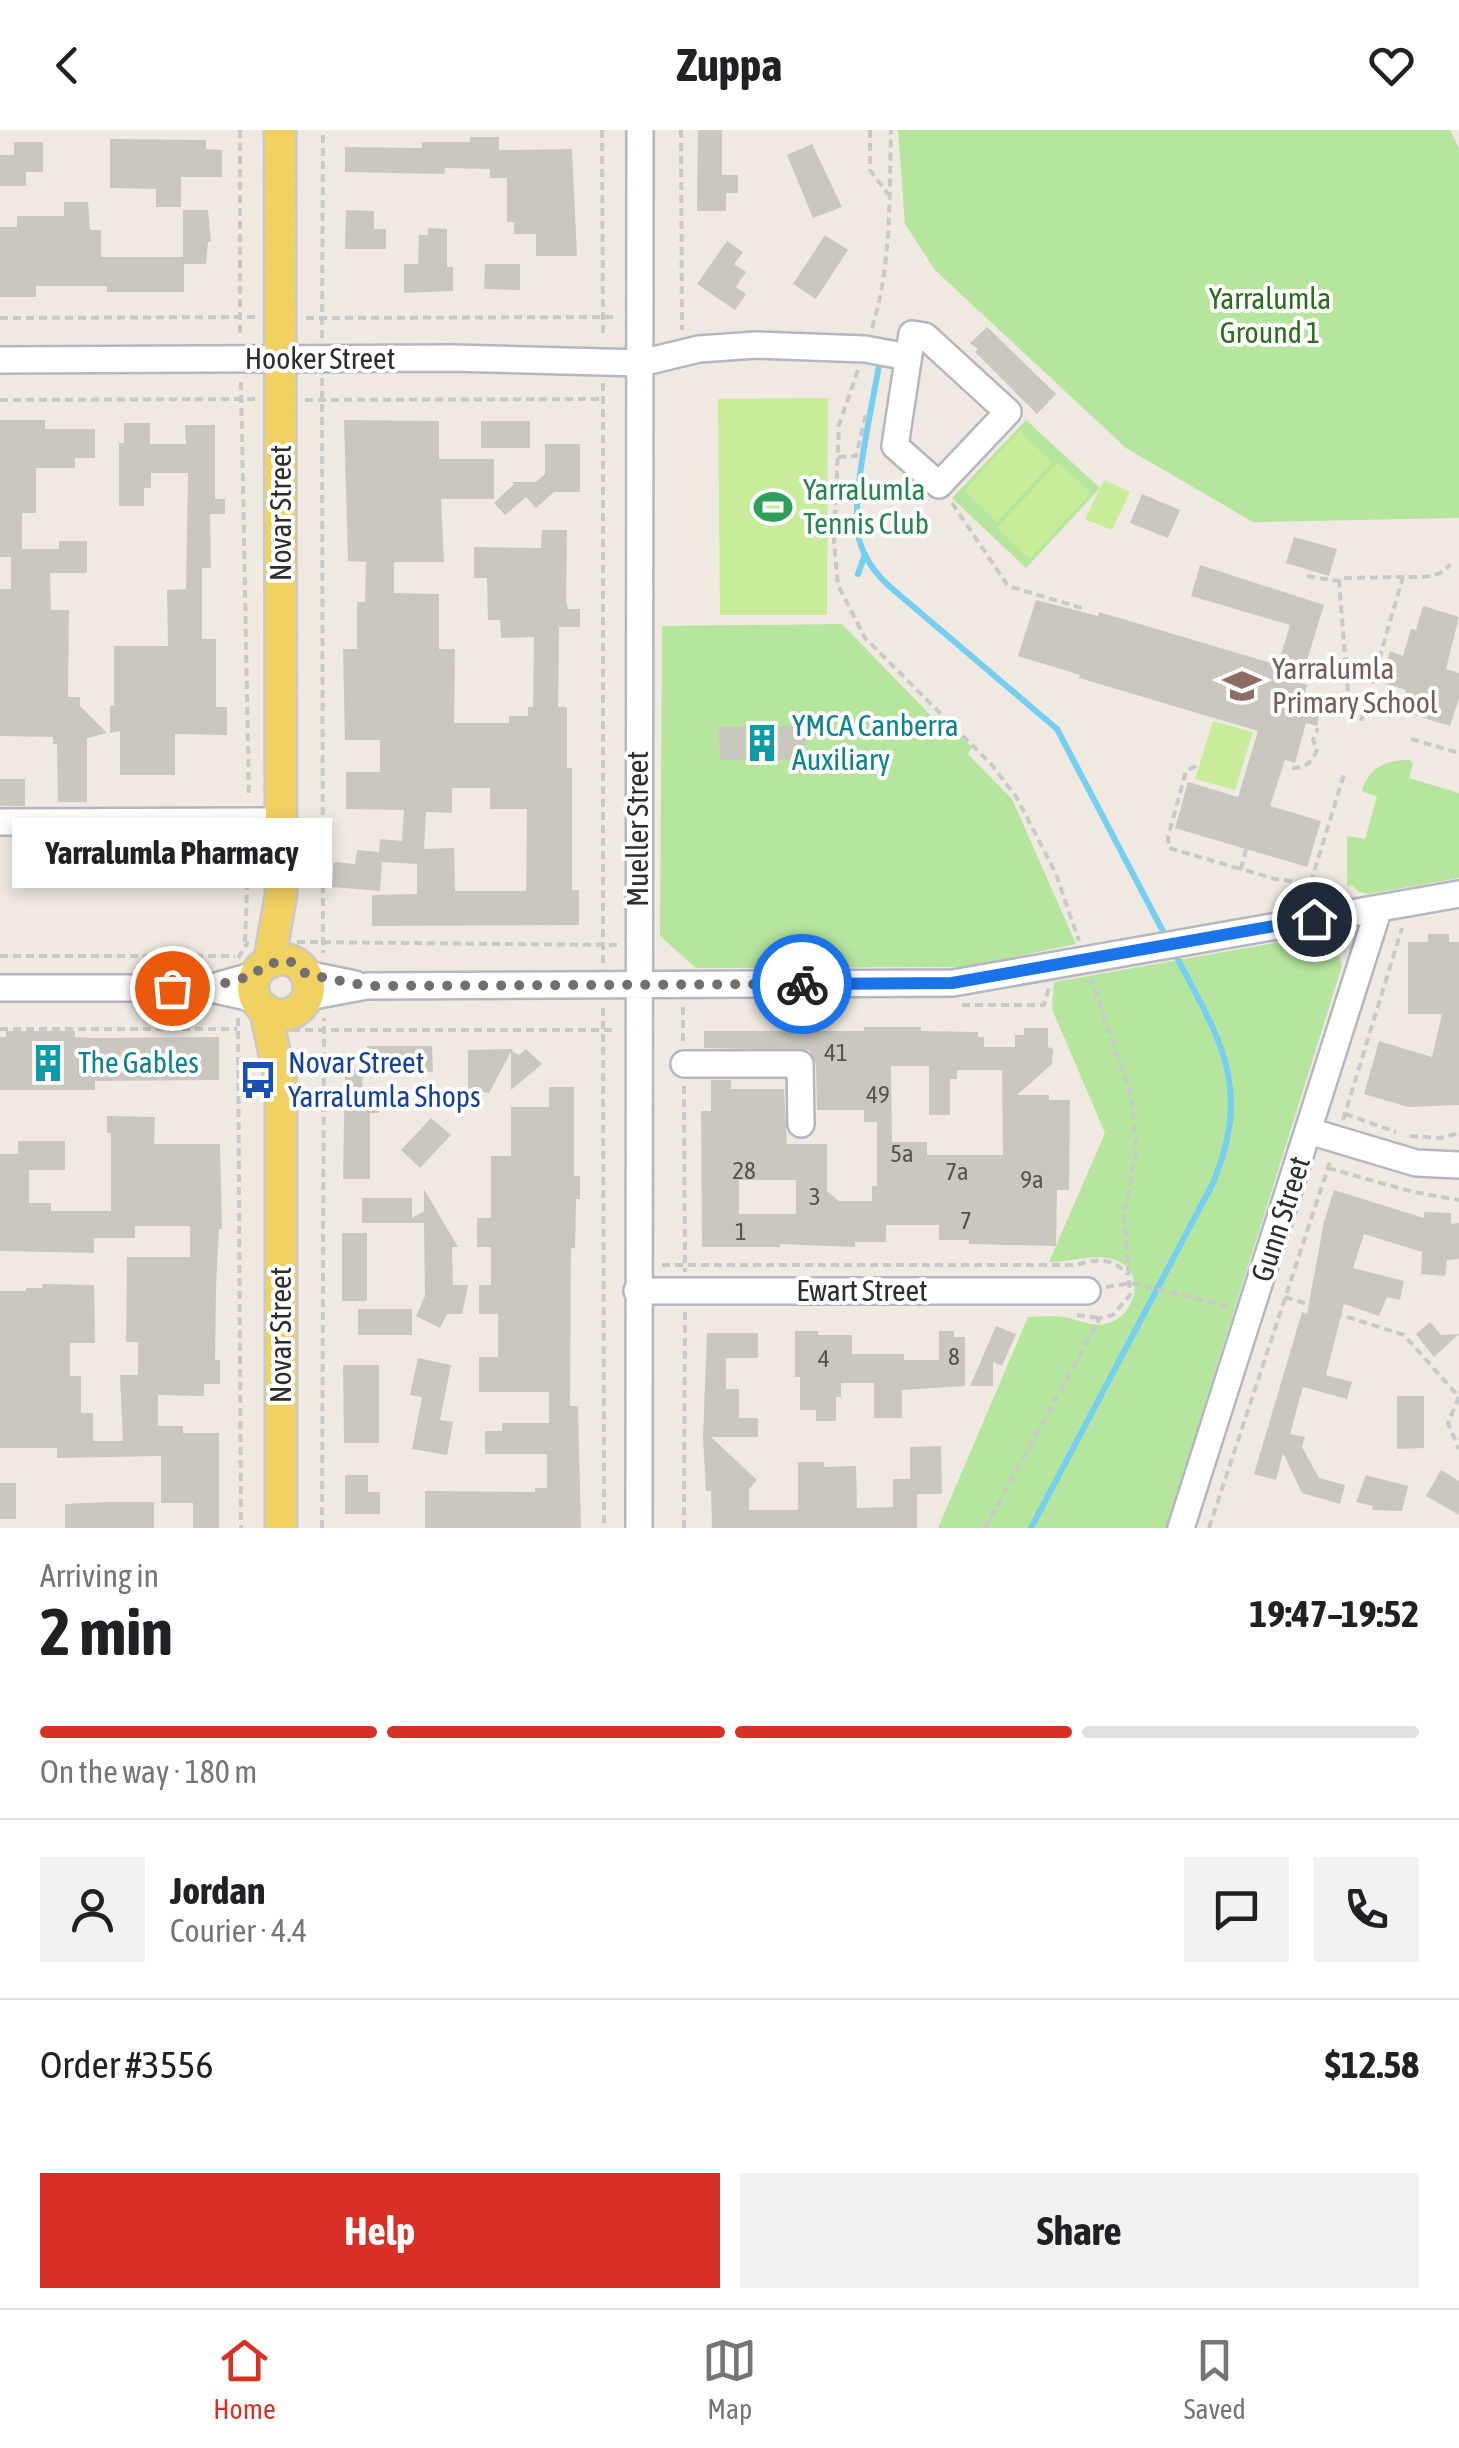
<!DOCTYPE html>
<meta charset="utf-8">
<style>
:root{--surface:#fff;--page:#f2f2f2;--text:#202124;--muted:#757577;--line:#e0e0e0;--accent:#d93025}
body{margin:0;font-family:"Asap Condensed",sans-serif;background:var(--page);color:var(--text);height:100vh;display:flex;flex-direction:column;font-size:38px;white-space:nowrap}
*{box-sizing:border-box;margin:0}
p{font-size:32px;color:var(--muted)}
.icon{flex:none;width:55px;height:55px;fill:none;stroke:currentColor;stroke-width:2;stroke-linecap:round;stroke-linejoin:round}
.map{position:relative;height:1398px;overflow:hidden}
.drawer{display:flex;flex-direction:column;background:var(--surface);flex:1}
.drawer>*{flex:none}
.pin{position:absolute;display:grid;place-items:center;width:85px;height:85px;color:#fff;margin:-42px;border:5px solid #fff;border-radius:50%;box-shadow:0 2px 10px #0007}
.courier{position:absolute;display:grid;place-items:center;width:100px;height:100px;margin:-50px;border:8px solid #1a73e8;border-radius:50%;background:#fff;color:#222;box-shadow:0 2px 12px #0007}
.bubble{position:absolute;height:70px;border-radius:0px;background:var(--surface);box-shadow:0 5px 15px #0003;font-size:32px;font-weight:700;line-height:70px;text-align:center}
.head em{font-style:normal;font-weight:700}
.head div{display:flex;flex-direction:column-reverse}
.head{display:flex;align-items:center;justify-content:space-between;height:170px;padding:0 40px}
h1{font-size:65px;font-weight:700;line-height:75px}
.bar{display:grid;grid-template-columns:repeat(4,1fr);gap:15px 10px;align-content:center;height:120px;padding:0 40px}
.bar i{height:12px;border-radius:8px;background:var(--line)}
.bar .on{background:var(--accent)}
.bar p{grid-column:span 4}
.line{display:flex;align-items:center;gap:25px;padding:0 40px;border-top:2px solid var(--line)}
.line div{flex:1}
.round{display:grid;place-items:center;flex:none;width:105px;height:105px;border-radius:0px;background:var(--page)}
.primary-button{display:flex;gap:20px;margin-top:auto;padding:20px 40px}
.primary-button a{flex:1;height:115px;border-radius:0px;background:var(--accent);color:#fff;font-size:40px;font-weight:700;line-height:115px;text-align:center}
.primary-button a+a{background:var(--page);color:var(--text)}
header{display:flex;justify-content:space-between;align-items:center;height:130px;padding:0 40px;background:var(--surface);font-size:45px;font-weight:700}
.tabs{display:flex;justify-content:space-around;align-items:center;height:140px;border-top:2px solid var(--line);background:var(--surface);font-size:28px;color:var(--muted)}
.tabs a{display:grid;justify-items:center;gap:5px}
.tabs .on{color:var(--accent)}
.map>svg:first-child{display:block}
</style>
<header><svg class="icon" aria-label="back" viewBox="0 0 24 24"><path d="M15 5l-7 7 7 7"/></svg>Zuppa<svg class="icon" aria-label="heart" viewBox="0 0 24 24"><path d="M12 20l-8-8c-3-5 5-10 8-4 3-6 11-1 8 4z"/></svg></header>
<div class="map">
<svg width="1459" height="1398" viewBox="0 0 1459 1398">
<rect width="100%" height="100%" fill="#efe9e1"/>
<!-- green -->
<path fill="#b6e59e" d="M898 0H1450L1459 18V388L1253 392 1126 318 935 140 905 94Z
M1026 290 1100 358 1026 438 952 368Z
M842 494 937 592 942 590 972 617 968 624 1012 669 1076 814 965 837 696 838 660 806 662 496Z
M1409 630 1413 633 1409 648 1459 663V748L1369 764 1359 762 1352 755 1347 756V706L1365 709 1377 667 1362 661C1367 639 1387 629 1409 630Z
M1309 807C1328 808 1339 818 1342 836L1166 1398H938L1028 1187C1041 1187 1055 1185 1067 1188 1080 1190 1091 1197 1105 1194 1135 1188 1147 1145 1118 1131 1099 1122 1071 1132 1049 1132L1105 1003 1052 879 1054 852Z"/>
<!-- pitch -->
<path fill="#c9ec9a" d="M828 268 827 485H720L718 269Z
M1019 301 1052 332 997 392 964 361Z
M1058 332 1091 363 1030 429 997 398Z
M1104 350 1130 362 1112 400 1085 389Z
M1213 591 1253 602 1235 660 1195 649Z"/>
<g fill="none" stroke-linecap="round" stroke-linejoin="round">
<!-- stream -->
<path stroke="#75cff0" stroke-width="6" d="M879 235C872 278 850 371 859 409 864 428 875 443 889 456L1057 599 1167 809
M858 444 865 424
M1031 1398 1213 1053C1254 954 1218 907 1173 820"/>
</g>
<!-- building -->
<path fill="#cbc7bf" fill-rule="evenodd" d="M698 0H722V45H738V63H726V81H697Z
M470 7H499V20L572 19 577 126H536V104H514V92H507V48H490V39L445 38 444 44 345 42V17L422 18V12H470Z
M110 9 206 10V19L222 20V47H181V77H156V59L110 58Z
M14 12H43V42H26V56H0V25H14Z
M812 14 842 77 813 88 787 25Z
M64 72H88L90 100H101V127H183V80H208L211 112H208L206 134H184V162H107V156H36V167H0V97H17V86H64Z
M346 80 374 81V99H386V119H345Z
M428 98 447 99V137H453V161L404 163V134H418L419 105H428Z
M825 105 848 120 816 169 793 154Z
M727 111 743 122 734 134 746 142 736 157 746 164 735 180 697 154Z
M485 134H520V160L484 159Z
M987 197 1056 264 1037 284 975 222 978 219 970 213Z
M0 290H45V299H95V328H75V338H36V383H22V419H59V411H87V443H50L51 480H69L68 567H80V576L107 603 87 608V672H58L57 614H53V607L0 606V459H11V427H0Z
M344 290 439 291V329H494V369H441L444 432H394V463L439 464V519H455L454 593H509V586H528V577H533L534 507 501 508 500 490H488L487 448H474V417L541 418 542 400H567L566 469 568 479H580V497H559L558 577H567V638H572V760H579V795L372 796V765L417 764V734L382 732 380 761 332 757 334 732 355 734 357 720 379 722 380 709 402 711 404 680 346 679V642H380V610H345L343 519H357V472H365L366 432 348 431ZM452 658H490V679H527L526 761H455L454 718 424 719 426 682 452 683Z
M481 291H530V318H481Z
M124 293H150V314H186L185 295H215V369H225V384H210L211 438H202V509H216V577H227V605L175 604V645H120V601L110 603V576H114V516H168L167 460 186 459 188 343H151V358H144V376H119V313H124Z
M545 314H580V362H554L536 378 526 367 505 385 494 373 514 354 512 352H536L545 344Z
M1142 364 1180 380 1168 408 1130 393Z
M1294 407 1337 419 1329 446 1286 433Z
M1200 435 1324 475 1300 553 1307 555 1302 574 1321 579 1317 596 1306 593 1295 633 1285 630 1270 676 1321 691 1307 737 1175 698 1188 652 1238 667 1258 601 1079 548 1080 545 1018 526 1036 470 1098 486 1099 482 1278 535 1290 495 1191 466Z
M1423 476 1459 487 1446 539 1459 543V568L1450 596 1401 581 1406 560 1381 552 1390 521 1403 526 1411 499 1416 500Z
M805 596 806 629 720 630 719 597Z
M0 649H25V676H0Z
M1428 804H1449V812H1459V975L1408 977 1364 964 1379 911 1432 927 1442 884H1408V812H1428Z
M864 897H921V901L978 902V907H984V917H1015V905H1024V898H1048V917L1053 919 1052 934 1017 965H1049V970H1070L1069 1060H1057L1056 1116 969 1114V1110H939V1095H886V1112H855V1117L780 1114V1117H702L701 981H711V950H731V959H784L787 1014H827V1061L839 1071H872V1056H877V992H864V980H817L816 934 809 920 704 918V901H864ZM891 936H929V985H950V949H957V940H1002L1003 1025H927V1012H892ZM739 1050H796V1084H739Z
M6 901H75V907L95 908 219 907V950L95 951V960H0V907H6Z
M367 916H432L433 942H413V935L367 934Z
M513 919 512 921 519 925 526 919 542 934 511 960V922L489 963 468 960V920Z
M345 938H363L362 966H379V983H370V1049H343Z
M549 957H574V1046H580V1069H576L575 1118H571L570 1276H578L581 1398H425V1361L535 1362V1358H547V1324H485V1301H502V1293H549V1262H479V1227H498V1184H479V1155H491V1117H477V1088H491V1026H511V977H549Z
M107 986 155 987 154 1014H220L222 1099H219L216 1157 215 1230H220V1254H204V1266L158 1265V1296H183V1303H219V1398H193V1373H161V1326L57 1328V1318H0V1161H26V1158H42L43 1154 94 1155 95 1213H70V1246H81V1283H93V1311H123L120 1245H138V1212H126L127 1127H190V1096H135V1108H94V1123L0 1121V1024H18V1011H65V1040H29V1073H51V1081H111V1003H107Z
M431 988 451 1005 420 1038 401 1020Z
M424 1059 458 1117H452L453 1155H468L462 1184H447L440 1198 416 1186 425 1166 424 1093H362V1068H412V1088L424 1081Z
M1334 1060 1424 1088V1082L1451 1083V1094L1459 1093V1129L1447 1130 1445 1146 1421 1144 1422 1122 1364 1104 1353 1138 1404 1151 1400 1170 1387 1167 1379 1186 1344 1174 1326 1245 1352 1252 1347 1269 1303 1257 1290 1304 1305 1307 1302 1317 1319 1348 1345 1355 1340 1374 1302 1363 1283 1323 1276 1350 1254 1344 1302 1182 1307 1184 1324 1092Z
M342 1103H367V1171H342Z
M358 1179H412V1205H358Z
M1430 1192 1441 1205 1459 1204 1434 1227 1416 1204Z
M996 1196 1016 1204 1002 1236 993 1232V1256H970Z
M795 1201H818V1205H852V1224H904V1230H939V1201H954V1207H965V1256L902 1260V1288H874V1253H841V1267H836V1291H816V1280H800V1247H795Z
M707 1203H758V1228H726V1259H739V1288H758V1307H711L757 1350 749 1359V1380H798V1332H824V1337L856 1336 857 1378 893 1377V1349H910V1317L941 1316 942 1364H917V1398H712L711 1361H706L703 1307Z
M418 1228 451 1235 440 1290 453 1292 447 1325 412 1319 422 1267 410 1265Z
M343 1235H379V1313H344Z
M1397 1266H1424V1318L1397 1319Z
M1441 1340 1459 1351V1385L1426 1366Z
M345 1345H368V1362H380V1384H345Z
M1366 1345 1408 1356 1402 1381 1372 1380 1373 1376 1356 1372Z
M0 1353H16V1389H0Z
M107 1372H154V1398H65V1374Z"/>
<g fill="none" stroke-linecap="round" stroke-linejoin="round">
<!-- minor casing -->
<g stroke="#b4b7c1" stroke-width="30">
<path id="minor" d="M912 204 925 206 1008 282 939 355 895 316Z
M0 230 452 228 641 233 699 219 756 215 865 219 908 227
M0 692 281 691
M306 844 355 854
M212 857 255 845
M0 858H207L256 869
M308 867 367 856 953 853 1459 764
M684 934H800L801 994
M1309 1001 1416 1033 1459 1035
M637 1161H1087
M639 1398 640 0
M1181 1398 1379 778"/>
</g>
<!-- major casing -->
<g stroke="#c9c9c9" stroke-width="35">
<path id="major" d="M253 857a28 28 0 1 1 56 0a28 28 0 1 1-56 0Z
M269 833 281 765 280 0
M265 879 281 953V1398"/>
</g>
<!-- path -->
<path stroke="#c9c9c9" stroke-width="4" stroke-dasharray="8 5" stroke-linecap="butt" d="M240 0V207
M602 0 603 208
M681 0 682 200
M870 0V40L888 64
M0 188 256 187
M306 188 616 187
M872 198C892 134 889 67 891 0
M322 208 323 0
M858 240 839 295 834 412 838 455 865 508 992 635 1017 668 1056 744 1079 811
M322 248 323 823
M241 252 249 667
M603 253V833
M0 270 255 269
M305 270 603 269
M838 327 856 326 866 284
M952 373 1008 456 1085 479
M1307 446 1337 451
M1350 587 1339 451 1341 448 1403 447
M1361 591 1403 447C1419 447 1441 449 1450 434
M1411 609 1459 623
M1196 636 1186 641 1168 707 1169 718 1241 739
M1292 638C1306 638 1313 632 1317 619L1313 610 1318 598
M1246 719 1241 739 1275 749 1310 753
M1307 765 1345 641
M1305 768 1344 760
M245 812 249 712
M297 812 618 815
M0 826H235
M238 828 248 812
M962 875H1044L1049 857
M683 877V912
M603 878 604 1398
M238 888 241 1398
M0 899H237
M292 900H617
M684 956 685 1142
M1345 984 1396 1002
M1343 990 1402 798
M1410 1006 1440 1008 1459 1003
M1328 1038 1413 1062 1459 1070
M662 1135H1077C1096 1128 1113 1128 1127 1144
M1106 1157 1131 1153 1228 1176
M1285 1167 1404 1205 1459 1267
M1077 1185 1100 1188
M1459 1267 1448 1293 1459 1319
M322 1398 324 888
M684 1398 685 1181
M985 1398 1100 1188 1113 1185 1130 1165 1124 1085 1136 1021 1132 968 1091 848
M1209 1398 1330 1032"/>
<!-- minor -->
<use href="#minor" stroke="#fff" stroke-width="25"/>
<!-- major -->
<use href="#major" stroke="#f2d163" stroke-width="30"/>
</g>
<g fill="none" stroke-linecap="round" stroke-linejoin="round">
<!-- done -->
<path stroke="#726f6d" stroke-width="10" stroke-dasharray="0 18" d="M172 858H207L255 845 260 838 282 830 295 833 306 844 367 856 802 854"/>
<!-- route -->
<path stroke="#1a73e8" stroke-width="12" d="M802 854 952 853 1314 789"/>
</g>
<!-- icons -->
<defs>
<g id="stadium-bare" transform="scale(3)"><path d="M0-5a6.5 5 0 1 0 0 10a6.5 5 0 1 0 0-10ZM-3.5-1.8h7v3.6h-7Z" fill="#2e9e5b" stroke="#fff" stroke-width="2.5" paint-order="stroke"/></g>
<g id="school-bare" transform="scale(3)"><path d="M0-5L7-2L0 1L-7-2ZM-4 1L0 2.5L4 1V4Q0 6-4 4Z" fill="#8d6e63" stroke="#fff" stroke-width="2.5" paint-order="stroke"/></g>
<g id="building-bare" transform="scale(3)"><path d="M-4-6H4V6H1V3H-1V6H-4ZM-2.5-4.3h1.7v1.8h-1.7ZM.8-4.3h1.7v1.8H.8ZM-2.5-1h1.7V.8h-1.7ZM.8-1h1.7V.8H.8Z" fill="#0f9aa8" stroke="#fff" stroke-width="2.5" paint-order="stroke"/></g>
<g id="bus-bare" transform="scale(3)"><path d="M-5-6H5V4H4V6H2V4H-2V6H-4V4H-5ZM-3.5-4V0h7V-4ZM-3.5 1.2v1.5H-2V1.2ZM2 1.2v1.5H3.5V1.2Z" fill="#1a4fb4" stroke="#fff" stroke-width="2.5" paint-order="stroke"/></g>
</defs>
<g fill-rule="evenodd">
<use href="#stadium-bare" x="773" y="377"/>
<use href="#school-bare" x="1242" y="556"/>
<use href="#building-bare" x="762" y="613"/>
<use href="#building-bare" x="48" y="933"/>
<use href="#bus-bare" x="258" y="950"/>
</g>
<g text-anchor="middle" stroke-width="8" stroke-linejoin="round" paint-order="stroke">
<!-- number labels -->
<g font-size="25" fill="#555452">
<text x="836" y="931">41</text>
<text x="878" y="973">49</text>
<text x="902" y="1032">5a</text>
<text x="744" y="1049">28</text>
<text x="957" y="1050">7a</text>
<text x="1032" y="1058">9a</text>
<text x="815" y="1075">3</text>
<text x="966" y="1099">7</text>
<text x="741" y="1110">1</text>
<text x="954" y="1235">8</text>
<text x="824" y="1237">4</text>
</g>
<!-- park labels -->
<g font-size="30" fill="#2c6e1b" stroke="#fff">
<text x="1270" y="179">Yarralumla<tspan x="1270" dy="34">Ground 1</tspan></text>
</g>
<!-- street labels -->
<g font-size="30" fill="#2e2e2e" stroke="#fff">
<text x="320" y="239">Hooker Street</text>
<text transform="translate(281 383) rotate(-90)" y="10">Novar Street</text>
<text transform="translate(638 699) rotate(-90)" y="10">Mueller Street</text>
<text transform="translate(1281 1089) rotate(-72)" y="10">Gunn Street</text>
<text x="862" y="1171">Ewart Street</text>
<text transform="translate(281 1205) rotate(-90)" y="10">Novar Street</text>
</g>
<!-- leisure labels -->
<g font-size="30" fill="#27864d" stroke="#fff" text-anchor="start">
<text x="803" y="370">Yarralumla<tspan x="803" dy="34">Tennis Club</tspan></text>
</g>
<!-- education labels -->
<g font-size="30" fill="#785e54" stroke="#fff" text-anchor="start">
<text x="1272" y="549">Yarralumla<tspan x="1272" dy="34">Primary School</tspan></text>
</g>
<!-- culture labels -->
<g font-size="30" fill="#0d838f" stroke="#fff" text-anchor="start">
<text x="792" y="606">YMCA Canberra<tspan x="792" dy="34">Auxiliary</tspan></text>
<text x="78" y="943">The Gables</text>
</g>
<!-- transit labels -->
<g font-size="30" fill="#164399" stroke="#fff" text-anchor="start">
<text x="288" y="943">Novar Street<tspan x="288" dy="34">Yarralumla Shops</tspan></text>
</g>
</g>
</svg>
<div class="pin" style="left:172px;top:858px;background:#ea580c"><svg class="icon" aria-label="bag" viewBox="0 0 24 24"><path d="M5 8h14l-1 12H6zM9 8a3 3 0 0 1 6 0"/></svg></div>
<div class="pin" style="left:1314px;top:789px;background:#1f2937"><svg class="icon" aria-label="home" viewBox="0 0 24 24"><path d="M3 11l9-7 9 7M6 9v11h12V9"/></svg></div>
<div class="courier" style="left:802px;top:854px"><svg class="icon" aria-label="bike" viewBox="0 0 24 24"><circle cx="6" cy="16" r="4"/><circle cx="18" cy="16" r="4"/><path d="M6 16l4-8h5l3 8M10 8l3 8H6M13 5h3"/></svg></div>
<div class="bubble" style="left:12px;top:688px;width:320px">Yarralumla Pharmacy</div>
</div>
<section class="drawer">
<div class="head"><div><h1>2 min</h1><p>Arriving in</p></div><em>19:47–19:52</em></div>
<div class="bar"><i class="on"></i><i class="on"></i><i class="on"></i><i></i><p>On the way · 180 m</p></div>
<div class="line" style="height:180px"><a class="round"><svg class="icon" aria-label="person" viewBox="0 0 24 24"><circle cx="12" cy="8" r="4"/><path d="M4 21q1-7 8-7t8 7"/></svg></a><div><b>Jordan</b><p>Courier · 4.4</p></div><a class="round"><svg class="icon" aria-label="chat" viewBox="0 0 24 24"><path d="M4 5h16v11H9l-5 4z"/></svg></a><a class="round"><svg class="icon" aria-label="phone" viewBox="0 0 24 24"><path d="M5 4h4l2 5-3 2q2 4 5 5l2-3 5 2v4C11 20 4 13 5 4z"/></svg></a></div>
<div class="line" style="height:130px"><div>Order #3556</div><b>$12.58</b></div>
<div class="primary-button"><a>Help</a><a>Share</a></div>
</section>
<nav class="tabs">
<a class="on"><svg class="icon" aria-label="home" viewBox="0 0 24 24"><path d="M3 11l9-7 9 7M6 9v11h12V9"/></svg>Home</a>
<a><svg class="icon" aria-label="map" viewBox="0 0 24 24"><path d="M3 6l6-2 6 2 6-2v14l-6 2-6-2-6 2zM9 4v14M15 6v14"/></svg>Map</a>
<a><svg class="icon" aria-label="saved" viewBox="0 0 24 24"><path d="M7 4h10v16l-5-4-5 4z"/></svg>Saved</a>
</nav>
